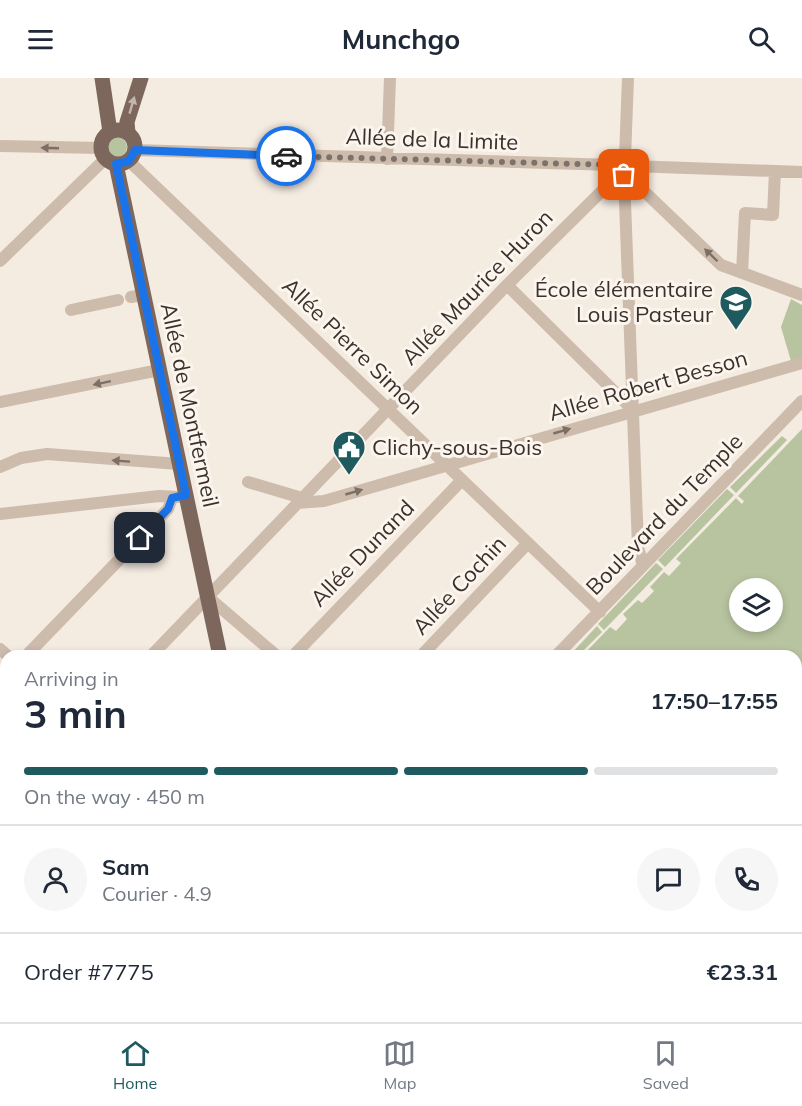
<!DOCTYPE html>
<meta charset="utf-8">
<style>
:root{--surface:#fff;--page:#f6f6f7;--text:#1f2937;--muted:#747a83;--line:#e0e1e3;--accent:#1f5a5e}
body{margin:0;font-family:Mulish,sans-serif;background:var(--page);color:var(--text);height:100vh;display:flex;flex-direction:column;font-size:22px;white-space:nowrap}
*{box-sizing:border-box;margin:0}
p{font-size:20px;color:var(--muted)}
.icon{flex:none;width:33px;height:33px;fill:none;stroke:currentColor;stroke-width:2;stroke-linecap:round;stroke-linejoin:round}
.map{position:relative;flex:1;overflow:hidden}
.sheet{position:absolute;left:0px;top:572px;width:802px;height:374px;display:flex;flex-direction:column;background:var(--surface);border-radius:18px 18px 0 0;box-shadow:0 3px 9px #0003}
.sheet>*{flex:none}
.fabs{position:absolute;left:729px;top:500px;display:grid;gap:12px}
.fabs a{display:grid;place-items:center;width:54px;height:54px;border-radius:50%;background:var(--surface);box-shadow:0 3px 9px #0003;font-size:30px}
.pin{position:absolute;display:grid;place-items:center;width:51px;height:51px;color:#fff;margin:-26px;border-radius:12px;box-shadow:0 3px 9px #0006}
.courier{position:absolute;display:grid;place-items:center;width:60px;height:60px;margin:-30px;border:4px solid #1a73e8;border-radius:50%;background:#fff;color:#222;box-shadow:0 2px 8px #0007}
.headline em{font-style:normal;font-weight:700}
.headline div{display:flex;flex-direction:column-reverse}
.headline{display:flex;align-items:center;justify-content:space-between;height:102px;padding:0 24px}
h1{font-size:39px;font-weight:700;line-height:45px}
.bar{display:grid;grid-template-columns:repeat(4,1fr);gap:9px 6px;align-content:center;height:72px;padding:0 24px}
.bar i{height:8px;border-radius:4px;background:var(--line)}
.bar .current{background:var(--accent)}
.bar p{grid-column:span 4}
.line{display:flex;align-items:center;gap:15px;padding:0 24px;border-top:2px solid var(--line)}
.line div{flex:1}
.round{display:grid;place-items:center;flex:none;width:63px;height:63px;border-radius:32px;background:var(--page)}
header{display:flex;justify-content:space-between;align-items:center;height:78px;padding:0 24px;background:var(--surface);font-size:27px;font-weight:700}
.tab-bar{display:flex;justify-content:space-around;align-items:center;height:84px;border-top:2px solid var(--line);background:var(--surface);font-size:16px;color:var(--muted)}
.tab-bar a{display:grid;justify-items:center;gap:3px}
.tab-bar .current{color:var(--accent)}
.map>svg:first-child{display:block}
</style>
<header><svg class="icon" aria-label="menu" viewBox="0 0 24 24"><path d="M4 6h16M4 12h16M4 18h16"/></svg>Munchgo<svg class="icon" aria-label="search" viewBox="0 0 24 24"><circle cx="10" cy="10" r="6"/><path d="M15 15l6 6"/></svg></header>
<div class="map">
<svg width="802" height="944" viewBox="0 0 802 944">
<rect width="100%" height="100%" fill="#f4ebe1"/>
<!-- green -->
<path fill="#b8c4a0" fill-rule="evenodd" d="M107 69a10 10 0 1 1 20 0a10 10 0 1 1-20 0Z
M791 221 802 227V280L791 283 781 249Z
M802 351V944H768L762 939H796V578L583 577 610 549 616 553 627 541 623 536 638 522 642 525 654 513 650 509 664 494 669 498 681 485 676 481 736 420 742 426 744 423 738 418ZM740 510H772V543H740Z
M782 358 787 362 736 415 730 409Z
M727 411 734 417 665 489 658 482Z
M656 485 663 491 604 552 598 546Z
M597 548 602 554 579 577H570Z"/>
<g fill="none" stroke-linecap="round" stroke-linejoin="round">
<!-- minor -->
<path stroke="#cdbbac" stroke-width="12" d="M0 68 101 70
M135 72 613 87 620 90
M387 81 390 0
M129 83 600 534
M622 89 625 80 628 0
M624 91 632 88 802 94
M625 95 721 187 802 217
M624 97 638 469 643 488
M0 183 105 81
M742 195 745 135 773 137 775 93
M507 207 634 333
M131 219 143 217
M71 232 118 222
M0 324 159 292
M0 389 21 380 47 376 179 386
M248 404 302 420
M297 425 324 423 802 285
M0 436 159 418 179 419
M208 519 277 578
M0 571 8 578
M26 578 168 431 172 420
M151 578 507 207 618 97
M293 578 462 402
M421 578 528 465
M556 578 802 323
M0 612 6 603
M0 665 6 669
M0 891H6
M61 939 62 944
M326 939 330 944
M657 939 662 944
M411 944 415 939
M585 944 590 939"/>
<!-- major -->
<path stroke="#7d675c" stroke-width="15" d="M102 0 110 54
M101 69a17 17 0 1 1 34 0a17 17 0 1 1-34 0Z
M128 55 127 44 141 0
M116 86 220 578
M260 944 261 939"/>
</g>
<!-- one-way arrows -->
<defs><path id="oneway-solid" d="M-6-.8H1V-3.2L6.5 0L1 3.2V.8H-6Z" transform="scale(1.5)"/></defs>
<use fill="#c2b5ac" href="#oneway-solid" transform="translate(132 27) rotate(-74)"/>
<g fill="#7d6f65">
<use href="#oneway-solid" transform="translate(50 70) rotate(-178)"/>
<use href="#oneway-solid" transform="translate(711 177) rotate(-136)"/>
<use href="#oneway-solid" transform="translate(102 305) rotate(168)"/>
<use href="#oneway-solid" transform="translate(562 353) rotate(-16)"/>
<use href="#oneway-solid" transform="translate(121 383) rotate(-176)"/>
<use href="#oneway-solid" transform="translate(354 414) rotate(-16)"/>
</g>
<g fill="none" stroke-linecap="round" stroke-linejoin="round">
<!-- done -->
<path stroke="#7c716b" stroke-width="6" stroke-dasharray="0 10.8" d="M286 78 613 87 624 91V97"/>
<!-- route -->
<path stroke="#1a73e8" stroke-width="8" d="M140 460 168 431 172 420 186 417 116 86 129 83 135 72 286 78"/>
</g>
<!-- icons -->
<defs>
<g id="school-pin" transform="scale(1.725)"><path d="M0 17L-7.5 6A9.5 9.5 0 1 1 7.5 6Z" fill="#1f5a5e" stroke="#fbf5ee"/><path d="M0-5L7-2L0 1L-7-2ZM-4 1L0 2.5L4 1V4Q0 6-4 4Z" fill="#fff"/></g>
<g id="civic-pin" transform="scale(1.725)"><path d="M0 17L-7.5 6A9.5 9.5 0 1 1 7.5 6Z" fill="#1f5a5e" stroke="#fbf5ee"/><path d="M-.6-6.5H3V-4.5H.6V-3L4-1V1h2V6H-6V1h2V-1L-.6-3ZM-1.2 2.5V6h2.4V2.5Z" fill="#fff"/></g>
</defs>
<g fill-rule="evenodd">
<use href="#school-pin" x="736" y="224"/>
<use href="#civic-pin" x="349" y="369"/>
</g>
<g text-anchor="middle" stroke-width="6" stroke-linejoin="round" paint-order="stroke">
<!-- street labels -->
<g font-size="22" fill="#3b302b" stroke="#fbf5ee">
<text transform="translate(432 61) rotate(2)" y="8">Allée de la Limite</text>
<text transform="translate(477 209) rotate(-46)" y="8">Allée Maurice Huron</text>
<text transform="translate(353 268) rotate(44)" y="8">Allée Pierre Simon</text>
<text transform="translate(648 307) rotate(-16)" y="8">Allée Robert Besson</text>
<text transform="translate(190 327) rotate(78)" y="8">Allée de Montfermeil</text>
<text transform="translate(664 436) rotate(-46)" y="8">Boulevard du Temple</text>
<text transform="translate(362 475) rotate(-46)" y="8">Allée Dunand</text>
<text transform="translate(459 507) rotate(-47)" y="8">Allée Cochin</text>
</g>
<!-- poi labels -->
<g font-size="22" fill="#3b302b" stroke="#fbf5ee" text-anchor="end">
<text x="713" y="219">École élémentaire<tspan x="713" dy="25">Louis Pasteur</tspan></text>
<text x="372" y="377" text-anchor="start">Clichy-sous-Bois</text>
</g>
</g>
</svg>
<div class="fabs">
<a><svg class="icon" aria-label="layers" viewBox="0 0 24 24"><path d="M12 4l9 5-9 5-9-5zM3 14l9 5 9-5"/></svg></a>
</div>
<div class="pin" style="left:624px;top:97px;background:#ea580c"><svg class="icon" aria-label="bag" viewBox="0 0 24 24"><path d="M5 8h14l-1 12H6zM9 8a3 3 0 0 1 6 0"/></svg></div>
<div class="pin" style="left:140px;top:460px;background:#1f2937"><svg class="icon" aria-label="home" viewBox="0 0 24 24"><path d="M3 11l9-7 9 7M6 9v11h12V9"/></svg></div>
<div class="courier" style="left:286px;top:78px"><svg class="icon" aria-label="car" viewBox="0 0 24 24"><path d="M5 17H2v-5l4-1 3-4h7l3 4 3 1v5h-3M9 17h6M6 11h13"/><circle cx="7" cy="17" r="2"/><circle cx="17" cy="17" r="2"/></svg></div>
<section class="sheet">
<div class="headline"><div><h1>3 min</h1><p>Arriving in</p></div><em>17:50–17:55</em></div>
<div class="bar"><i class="current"></i><i class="current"></i><i class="current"></i><i></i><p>On the way · 450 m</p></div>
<div class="line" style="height:108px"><a class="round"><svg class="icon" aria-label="person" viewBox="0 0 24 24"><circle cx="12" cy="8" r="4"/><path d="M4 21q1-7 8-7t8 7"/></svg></a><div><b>Sam</b><p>Courier · 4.9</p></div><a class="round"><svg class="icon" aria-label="chat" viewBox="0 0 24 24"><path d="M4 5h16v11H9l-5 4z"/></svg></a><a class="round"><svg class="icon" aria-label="phone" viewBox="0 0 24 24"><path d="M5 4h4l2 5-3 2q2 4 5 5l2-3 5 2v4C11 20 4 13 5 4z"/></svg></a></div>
<div class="line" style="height:78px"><div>Order #7775</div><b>€23.31</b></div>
</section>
</div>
<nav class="tab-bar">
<a class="current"><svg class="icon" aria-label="home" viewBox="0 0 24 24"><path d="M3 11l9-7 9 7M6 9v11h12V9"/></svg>Home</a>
<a><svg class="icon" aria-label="map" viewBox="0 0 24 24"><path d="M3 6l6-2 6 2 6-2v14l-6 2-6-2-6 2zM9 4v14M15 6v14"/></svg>Map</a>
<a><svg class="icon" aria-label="saved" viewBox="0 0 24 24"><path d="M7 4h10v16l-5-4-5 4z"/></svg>Saved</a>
</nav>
